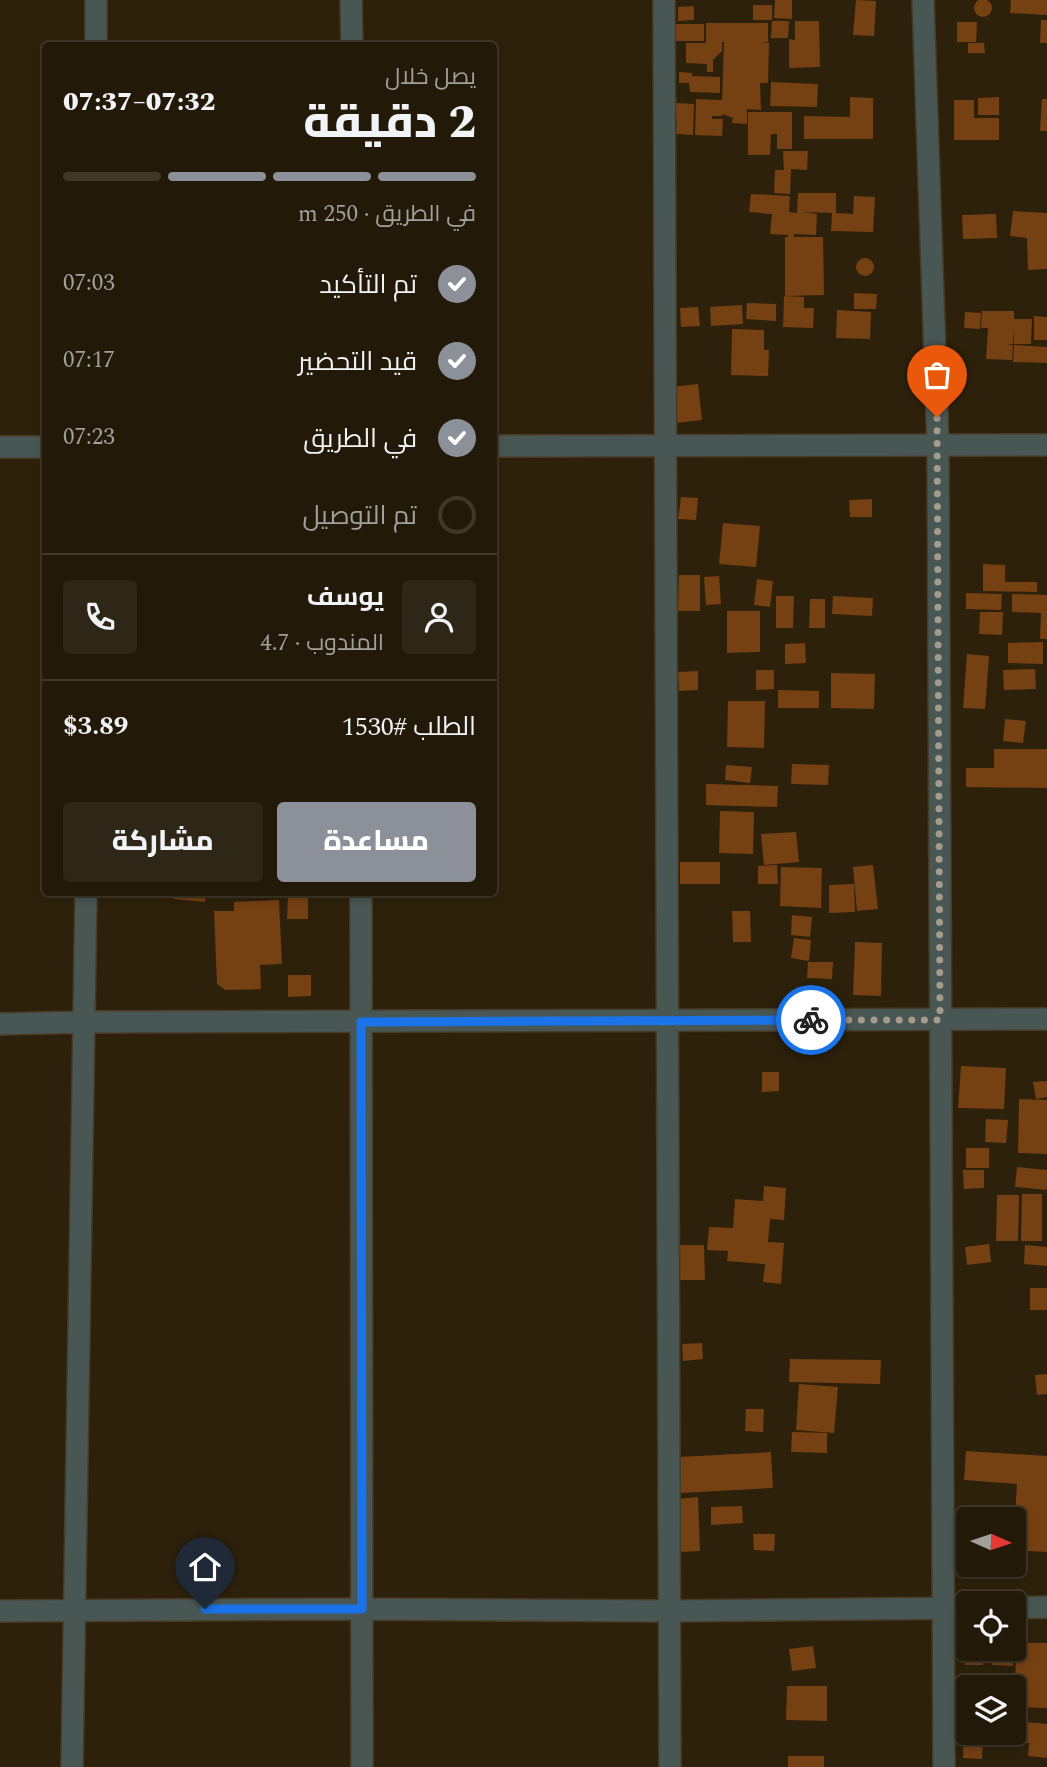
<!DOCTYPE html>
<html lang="ar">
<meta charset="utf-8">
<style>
:root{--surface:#221908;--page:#2e2616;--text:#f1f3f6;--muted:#a2a09c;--line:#3f3829;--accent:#8c9099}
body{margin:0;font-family:Spectral,Cairo,serif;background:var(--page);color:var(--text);direction:rtl;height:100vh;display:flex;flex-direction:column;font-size:26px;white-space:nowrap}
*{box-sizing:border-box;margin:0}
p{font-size:23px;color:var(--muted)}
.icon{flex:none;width:38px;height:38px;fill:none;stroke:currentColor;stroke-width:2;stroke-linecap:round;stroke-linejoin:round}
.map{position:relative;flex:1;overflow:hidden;direction:ltr}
.sheet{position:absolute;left:42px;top:42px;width:455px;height:854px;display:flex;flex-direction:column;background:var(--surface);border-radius:7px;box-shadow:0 4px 10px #0003,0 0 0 2px var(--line);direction:rtl}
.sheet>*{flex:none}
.needle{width:46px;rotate:93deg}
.buttons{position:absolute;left:956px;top:1507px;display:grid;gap:14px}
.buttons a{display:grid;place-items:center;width:70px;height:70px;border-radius:7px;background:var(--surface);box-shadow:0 4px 10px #0003,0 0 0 2px var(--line);font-size:35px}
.pin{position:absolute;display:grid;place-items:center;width:60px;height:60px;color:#fff;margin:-72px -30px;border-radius:50% 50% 50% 0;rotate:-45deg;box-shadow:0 0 7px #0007}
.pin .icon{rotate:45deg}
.courier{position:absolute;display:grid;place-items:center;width:70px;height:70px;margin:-35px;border:5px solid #1a73e8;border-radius:50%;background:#fff;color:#222;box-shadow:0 2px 9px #0007}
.summary em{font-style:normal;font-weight:800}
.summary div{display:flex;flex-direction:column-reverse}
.summary{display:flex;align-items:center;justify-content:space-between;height:119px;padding:0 21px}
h1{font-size:46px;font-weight:800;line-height:52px}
.bar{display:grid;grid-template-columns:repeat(4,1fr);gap:10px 7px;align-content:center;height:84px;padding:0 21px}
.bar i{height:9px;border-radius:5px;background:var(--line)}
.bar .active{background:var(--accent)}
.bar p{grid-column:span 4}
.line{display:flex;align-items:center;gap:18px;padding:0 21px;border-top:2px solid var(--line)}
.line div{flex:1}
.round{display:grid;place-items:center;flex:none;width:74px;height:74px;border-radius:7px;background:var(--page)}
ol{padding:0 21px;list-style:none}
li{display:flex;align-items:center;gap:21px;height:77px}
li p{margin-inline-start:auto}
li .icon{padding:7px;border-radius:50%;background:var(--accent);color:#fff;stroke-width:4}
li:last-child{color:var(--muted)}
li i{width:38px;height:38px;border:4px solid var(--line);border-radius:50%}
.action{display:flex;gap:14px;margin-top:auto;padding:14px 21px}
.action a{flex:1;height:80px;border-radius:7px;background:var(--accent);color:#fff;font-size:28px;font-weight:800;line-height:80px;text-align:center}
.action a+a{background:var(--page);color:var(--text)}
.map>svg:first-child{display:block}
</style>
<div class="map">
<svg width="1047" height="1767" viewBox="0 0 1047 1767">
<rect width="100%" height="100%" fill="#2d210b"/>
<!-- building -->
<path fill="#754012" d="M974 8a9 9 0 1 1 18 0a9 9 0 1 1-18 0Z
M775 0H792V19L774 18Z
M856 0 876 1 874 36 853 35Z
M1011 0H1047V15L1010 13Z
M753 5H772V20H753Z
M694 6V20L678 21V7Z
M1041 20H1047V43H1040Z
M772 21H789L788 38H771Z
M795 21H819L820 67 789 68V39L795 40Z
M957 22H977L976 42H957Z
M706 23H768V42H760L769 43 768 83H760L761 110 747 109V124L732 123 733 118 722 114V116H712V119H723L722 136 695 135 696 99 722 100 724 42H722V51L713 60V72H707V64L686 63V43H706Z
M675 24H704V41H675Z
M968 43H984L985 53H968Z
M679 72 692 73V76L720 77V93L690 92 689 83H679Z
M771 82 818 84 817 107 770 106Z
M850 97 873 98V139H804V116L850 117Z
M999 97V115H978V98Z
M659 98H677L676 103 694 104 693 135 676 134 677 121H658Z
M1042 99H1047V131H1040Z
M954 100H974V118H999V140H954Z
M748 112H792V149H777V134H771L770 155H748Z
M783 151H808L807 170 791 169 790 194 774 193 775 170H784Z
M798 193H836V213L853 214 854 196 875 197 873 232 831 231 832 213 803 212 817 214 816 235 794 234V237H823L824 295 785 296V237H788V235L770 234 772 214 749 212 751 194 790 196 789 212 797 213Z
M1013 211 1047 213V269L1028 270 1027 238 1010 236Z
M996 214 997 238 963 239 962 215Z
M856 267a9 9 0 1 1 18 0a9 9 0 1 1-18 0Z
M854 293 877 294 876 309H854Z
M784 296 804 297V308H814L813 328 783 327Z
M747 303 776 304V321L746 319Z
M742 305 743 324 711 326 710 307Z
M698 307 700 326 681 327 680 308Z
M837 310 871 312 870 339 836 338Z
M982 311H1014V319H1032L1031 344H1014V329L1013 344H1007L1013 345 1012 360 986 359 988 328H981Z
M965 312 981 313 980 329 964 328Z
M1034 316 1047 317V340H1034Z
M732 329 764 330V350H769L768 376 731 375Z
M1014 345 1047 347V363L1013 362Z
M698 384 702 420 676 423 671 387Z
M681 497 698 498 696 520 678 519Z
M872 499V517H850L849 500Z
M723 523 760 526 756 567 719 564Z
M983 564 1005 565V582H1037V592L983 591Z
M679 575H700V611H678Z
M719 576 721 604 706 605 704 577Z
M757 579 773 581 770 607 754 605Z
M966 593 1002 594 1001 610 966 609Z
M1012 594 1047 595V639H1040L1041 613 1012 612Z
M776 596H794L793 628H776Z
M833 596 873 598 872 616 832 614Z
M810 599H825V628H809Z
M727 611H760V652L727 653Z
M980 612H1003L1002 635 979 634Z
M1043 642V664L1008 663V643Z
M805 643 806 663 785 664V644Z
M967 654 989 656 985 709 963 708Z
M1035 669 1036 689 1004 690 1003 670Z
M756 670H774V689L756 690Z
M698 671V690L679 691 678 672Z
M831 673 875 674 874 709 831 708Z
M778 690 819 691V708H778Z
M728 701H765L764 748 727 747Z
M1005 719 1026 721 1023 743 1003 741Z
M994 749H1047V788L966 787V768H994Z
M792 764 829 765 828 785 791 784Z
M726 765 752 767 750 783 725 780Z
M706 784 778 786 777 807 706 805Z
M720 811 754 812 753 854 719 853Z
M796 832 799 862 764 865 761 834Z
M680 862H720V884H680Z
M777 865 778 884H758V866Z
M873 865 878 909 857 911 853 867Z
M781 867 822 868 821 908 780 906Z
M854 884 855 912 829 913V885Z
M174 892H206L205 902 173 899Z
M288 896H308V919H287Z
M279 900 282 964 260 965 261 989 225 990 217 984 214 911H234V902Z
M732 911H750L751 942H733Z
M792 915 812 917 810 937 791 935Z
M794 938 811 940 809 961 791 958Z
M855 942 882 943 881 996 853 995Z
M808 962H833L832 979 807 978Z
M288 975H311V996L288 997Z
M961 1066 1006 1068 1004 1109 958 1108Z
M762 1072H779V1091L762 1092Z
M1047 1081V1097L1036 1099 1033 1082Z
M1019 1099 1047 1100V1154L1018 1153Z
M986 1119 1008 1120 1006 1143 985 1142Z
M966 1148H989V1168H966Z
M1017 1167 1047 1170V1190L1015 1187Z
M963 1170H984V1188L964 1189Z
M764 1186 786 1188 784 1220 770 1219 768 1242 784 1243 781 1284 763 1282 765 1264 727 1261 728 1251 707 1250 709 1227 733 1228 735 1199 763 1201Z
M1022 1194H1042V1241H1021Z
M997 1195H1019L1018 1241H996Z
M989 1244 991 1262 967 1265 965 1247Z
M678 1245H704L705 1280H678Z
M1025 1245 1047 1247V1266L1024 1264Z
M1030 1288H1047V1310H1030Z
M702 1343 703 1359 683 1361 682 1344Z
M790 1359 881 1360 880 1384 789 1382Z
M1047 1374V1394L1037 1395 1035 1375Z
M799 1384 838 1387 834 1433 796 1430Z
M746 1409H764L763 1432 745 1431Z
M792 1432 827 1433V1453L791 1452Z
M966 1451 1047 1456V1552L1013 1550 1017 1484 964 1480Z
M771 1452 773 1488 681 1493 679 1457Z
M698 1497 700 1551 679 1552 677 1499Z
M742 1506 743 1523 711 1525V1507Z
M753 1534H775L774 1551 754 1550Z
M1016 1643H1047V1708L1015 1707Z
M813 1646 816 1668 792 1671 789 1649Z
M964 1646H968V1648H982L983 1665H965Z
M992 1648H1013V1666L992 1665Z
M787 1686H827V1721L786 1720Z
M1013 1721 1047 1724V1758L1028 1756 1029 1743 985 1740V1732H1013Z
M964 1724H968V1732H983L982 1759 963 1758Z
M788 1756H824V1767H788Z"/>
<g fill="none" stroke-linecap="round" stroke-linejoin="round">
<!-- street casing -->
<g stroke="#473b27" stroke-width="24">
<path id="street" d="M351 0 352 46
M664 0 670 1767
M923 0 938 445 944 1767
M96 46V0
M494 446 1047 445
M0 447H46
M361 892 362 1767
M0 1024 84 1022 1047 1019
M1013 1608 1047 1607
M0 1611 362 1609 670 1611 968 1608
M72 1767 86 892"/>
</g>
<!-- street -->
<use href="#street" stroke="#495754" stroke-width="21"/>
</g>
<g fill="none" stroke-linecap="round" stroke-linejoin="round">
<!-- done -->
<path stroke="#a59b8b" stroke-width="7" stroke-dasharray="0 12.6" d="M811 1020H940L937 417"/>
<!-- route -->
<path stroke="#1a73e8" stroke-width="9" d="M205 1609H362L361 1022 811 1020"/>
</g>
</svg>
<div class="buttons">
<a><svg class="needle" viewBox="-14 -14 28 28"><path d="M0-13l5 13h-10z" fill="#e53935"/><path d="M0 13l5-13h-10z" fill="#a2a09c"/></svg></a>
<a><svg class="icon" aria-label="locate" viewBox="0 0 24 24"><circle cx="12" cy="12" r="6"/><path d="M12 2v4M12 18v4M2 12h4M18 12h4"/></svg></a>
<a><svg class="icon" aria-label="layers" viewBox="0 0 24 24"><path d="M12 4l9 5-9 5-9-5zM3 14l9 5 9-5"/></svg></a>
</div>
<div class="pin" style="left:937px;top:417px;background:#ea580c"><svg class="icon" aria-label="bag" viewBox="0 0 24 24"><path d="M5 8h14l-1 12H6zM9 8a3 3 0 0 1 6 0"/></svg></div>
<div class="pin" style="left:205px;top:1609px;background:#1f2937"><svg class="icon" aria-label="home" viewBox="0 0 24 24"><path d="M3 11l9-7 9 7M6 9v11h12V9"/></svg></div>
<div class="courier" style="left:811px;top:1020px"><svg class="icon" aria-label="bike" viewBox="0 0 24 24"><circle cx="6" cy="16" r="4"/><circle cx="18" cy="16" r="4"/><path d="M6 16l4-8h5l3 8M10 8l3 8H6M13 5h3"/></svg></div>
<section class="sheet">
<div class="summary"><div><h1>2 دقيقة</h1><p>يصل خلال</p></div><em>07:32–07:37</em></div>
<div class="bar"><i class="active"></i><i class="active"></i><i class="active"></i><i></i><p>في الطريق · 250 m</p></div>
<ol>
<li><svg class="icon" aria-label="check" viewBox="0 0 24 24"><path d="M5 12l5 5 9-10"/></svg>تم التأكيد<p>07:03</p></li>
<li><svg class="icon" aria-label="check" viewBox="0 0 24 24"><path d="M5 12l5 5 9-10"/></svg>قيد التحضير<p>07:17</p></li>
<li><svg class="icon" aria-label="check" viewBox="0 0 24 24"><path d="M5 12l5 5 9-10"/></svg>في الطريق<p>07:23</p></li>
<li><i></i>تم التوصيل</li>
</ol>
<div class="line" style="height:126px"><a class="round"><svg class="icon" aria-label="person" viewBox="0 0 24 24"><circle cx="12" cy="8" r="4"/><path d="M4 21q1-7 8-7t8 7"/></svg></a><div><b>يوسف</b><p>المندوب · 4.7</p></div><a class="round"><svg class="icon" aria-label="phone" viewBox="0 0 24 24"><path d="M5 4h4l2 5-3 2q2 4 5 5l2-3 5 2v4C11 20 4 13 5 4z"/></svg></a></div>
<div class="line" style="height:91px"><div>الطلب #1530</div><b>$3.89</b></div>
<div class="action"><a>مساعدة</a><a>مشاركة</a></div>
</section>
</div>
